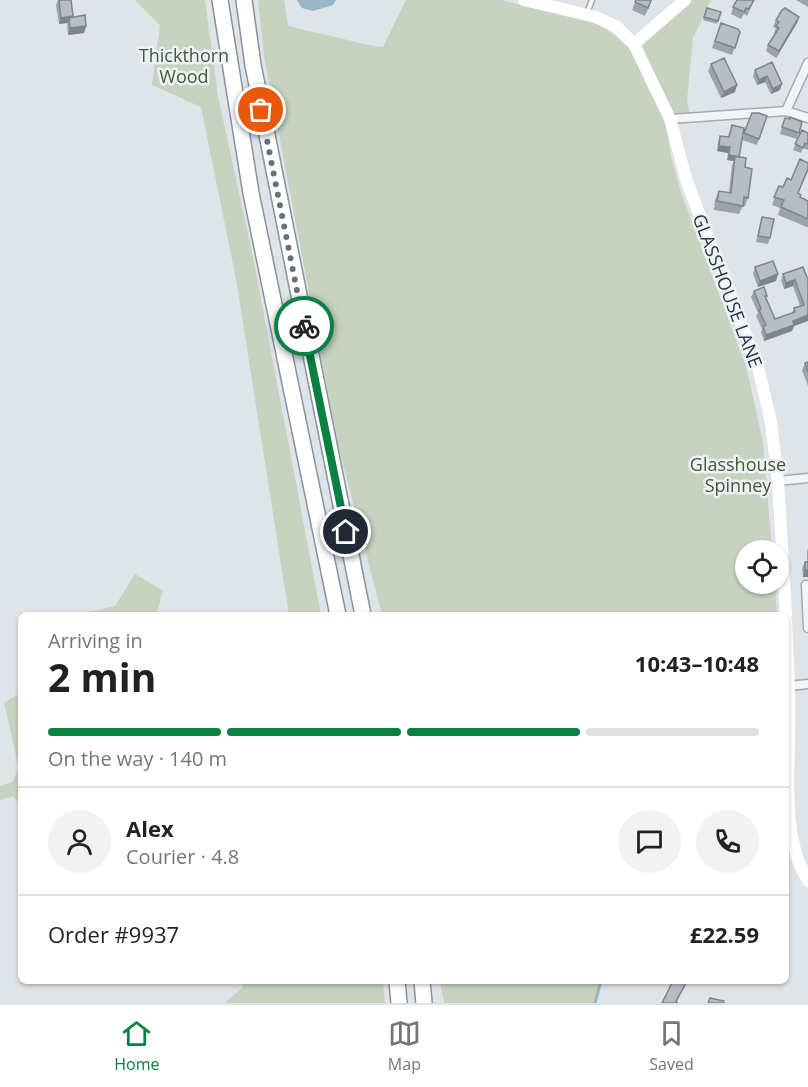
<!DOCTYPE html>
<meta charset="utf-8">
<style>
:root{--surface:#fff;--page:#f2f2f2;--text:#222;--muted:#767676;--line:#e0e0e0;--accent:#0b8043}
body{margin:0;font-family:"Open Sans",sans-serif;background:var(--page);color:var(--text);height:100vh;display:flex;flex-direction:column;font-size:22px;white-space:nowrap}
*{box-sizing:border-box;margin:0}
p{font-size:20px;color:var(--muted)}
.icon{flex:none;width:33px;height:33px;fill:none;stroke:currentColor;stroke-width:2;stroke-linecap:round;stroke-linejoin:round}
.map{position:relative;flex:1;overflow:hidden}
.details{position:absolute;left:18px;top:612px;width:771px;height:372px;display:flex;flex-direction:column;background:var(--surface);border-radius:9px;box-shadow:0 2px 4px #0004}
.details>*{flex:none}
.fabs{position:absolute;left:735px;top:540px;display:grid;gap:12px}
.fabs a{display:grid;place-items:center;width:54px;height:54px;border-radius:50%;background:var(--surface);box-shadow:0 2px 4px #0004;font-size:30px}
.pin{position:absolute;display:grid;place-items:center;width:51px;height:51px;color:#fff;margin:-26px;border:3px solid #fff;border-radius:50%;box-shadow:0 2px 6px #0007}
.courier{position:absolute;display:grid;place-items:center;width:60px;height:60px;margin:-30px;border:4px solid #0b8043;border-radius:50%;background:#fff;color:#222;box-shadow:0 2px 8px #0007}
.head em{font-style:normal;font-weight:700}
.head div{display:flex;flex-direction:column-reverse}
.head{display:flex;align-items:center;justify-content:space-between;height:102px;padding:0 30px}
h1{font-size:39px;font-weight:700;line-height:45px}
.bar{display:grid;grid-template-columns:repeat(4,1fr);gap:9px 6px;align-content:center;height:72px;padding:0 30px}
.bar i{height:8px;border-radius:4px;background:var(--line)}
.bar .selected{background:var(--accent)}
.bar p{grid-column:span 4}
.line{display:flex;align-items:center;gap:15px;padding:0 30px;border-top:2px solid var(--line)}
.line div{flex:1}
.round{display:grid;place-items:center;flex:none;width:63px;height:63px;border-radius:32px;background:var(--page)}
.tab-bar{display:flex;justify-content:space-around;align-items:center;height:84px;border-top:2px solid var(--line);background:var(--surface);font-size:16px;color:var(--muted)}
.tab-bar a{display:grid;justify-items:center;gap:3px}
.tab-bar .selected{color:var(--accent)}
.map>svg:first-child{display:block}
</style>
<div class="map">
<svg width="808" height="1003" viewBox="0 0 808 1003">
<rect width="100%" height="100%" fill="#dfe4e8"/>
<!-- green -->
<path fill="#c7d3c0" d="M135 0H205L218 96 253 257 321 615H289L236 279 201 107 152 85 160 25Z
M258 0H284L288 26 369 45 383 47 406 0H501L602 25 631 50 648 77 644 80 665 119 671 157 682 195 746 366 763 442 772 550H746V584H775L777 615H382L338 445 264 56Z
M685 0H711L693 38 687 100 690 117 670 119 634 44Z
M135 574 163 591 156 615H76L115 606Z
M21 693V807L13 796 0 800V786L12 782 19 769 4 702Z
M244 981H383L385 1003H225L242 988Z
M440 981H601L595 1003H444Z"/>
<!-- water -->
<path fill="#99b6c9" d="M297 0H336L333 5 313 11 302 8Z"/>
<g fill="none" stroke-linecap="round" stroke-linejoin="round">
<!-- stream -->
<path stroke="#99b6c9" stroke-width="3" d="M595 1003 601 981"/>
<!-- lane casing -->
<g stroke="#a4abb2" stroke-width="7">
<path id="lane" d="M587 13 592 0"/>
</g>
<!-- street casing -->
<g stroke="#a4abb2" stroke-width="11">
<path id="street" d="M786 111 808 63
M670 119 786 111 808 118
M778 481 808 478
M806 585 808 628
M789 686 808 684"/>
</g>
<!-- highway casing -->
<g stroke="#86939f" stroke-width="18">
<path id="highway" d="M220 0 251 193 338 615
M244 0 253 65 363 615
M397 981 399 1003
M422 981 424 1003"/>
</g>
<!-- lane -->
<use href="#lane" stroke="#f2f4f7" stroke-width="4"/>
<!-- street -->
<use href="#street" stroke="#f2f4f7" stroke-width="8"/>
<!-- secondary -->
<path stroke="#fff" stroke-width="12" d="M524 0 596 17 617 27 634 44 670 119 687 182 758 367 771 422 778 481 786 615
M634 44 685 0
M786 621C788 658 790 695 789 732 789 780 782 838 808 881"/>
<!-- highway -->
<use href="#highway" stroke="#fff" stroke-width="15"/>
</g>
<!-- wall -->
<path fill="#9da3a9" d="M58 0H71L73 17 86 26 84 33 68 35 67 23 59 24 56 5Z
M636 0H652L645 16 632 10Z
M754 0 747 16 744 14 741 19 731 14 733 7Z
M796 0H808V7Z
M707 8 721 12 717 24 703 20Z
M776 20 797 23 776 58 766 51 768 45 775 33H774L776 28 773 27Z
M721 23 740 32 732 55 712 48Z
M772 62 780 90 771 94 765 82 757 85 753 76 755 70Z
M711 64 735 92 721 98 708 71Z
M752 113 767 116 757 145 742 140Z
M785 118 802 122 797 139 780 134Z
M732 125 739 157 745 167 748 198 745 206H743L739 214 714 210 715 200 719 191 729 193 732 165 734 161 727 160 728 153 717 151 718 142 720 136 728 137Z
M802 130 808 133V150L803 148 801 153 793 150Z
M779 186 798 193 800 197 808 201V227H807L778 215 780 208 772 205Z
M762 217 770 238 768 244 756 242Z
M755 267 776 281 758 287 753 274Z
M803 267 808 321 794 326 792 331 764 341 761 332 762 329 756 316 758 313 751 297 754 291 766 298 775 319 792 313 794 308 800 306 793 286 784 289 781 280 783 274Z
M808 362V386L802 370 805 363Z
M808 548V577H803L802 568 805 562H807V552Z"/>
<!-- shaded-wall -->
<path fill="#7f848a" d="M73 16 71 23 69 18 67 23 59 24 61 18Z
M799 17 797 23 776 58 779 51Z
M86 26 84 33 68 35 70 28Z
M767 76 765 82 757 85 759 80Z
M782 84 780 90 771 94 773 89Z
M737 85 735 92 721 98 724 92Z
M719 146 730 147 728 153 717 151Z
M729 155 739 157 735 156 734 161 727 160Z
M778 274 776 281 758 287 760 281Z
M795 280 793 286 784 289 786 283Z
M808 315V321L794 326 792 331 764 341 766 335 793 321Z
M805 570H808V577H803Z
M687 981 685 986 676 1003H675Z"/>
<!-- building -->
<path fill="#b6bdc5" stroke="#7f848a" stroke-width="1.5" d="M59 0H71L73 16 61 18Z
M636 0H651L648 8 635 2Z
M737 0H754L749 9 746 8 744 12 733 7Z
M707 8 721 12 718 21 704 17Z
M785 8 799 17 779 51 768 45 779 28 776 26 779 22 776 20 782 10Z
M85 15 86 26 70 28 69 18Z
M721 23 738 29 740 32 735 48 715 41Z
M724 58 737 85 724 92 711 64Z
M772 62 782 84 773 89 767 76 759 80 755 70Z
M752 113H759L767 116 759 139 744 133Z
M790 117 802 122 799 133 782 127 785 118 790 119Z
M732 125 744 128 739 157 729 155 730 147 719 146 720 136 729 137Z
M802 130 808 133V144L805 143 803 148 795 144Z
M735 156 746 158 745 167 752 169 748 198 744 197 743 206 717 201 719 191 731 193Z
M800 159 808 163V169L798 193 801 195 800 197 808 201V219L781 207 784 200 774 197 779 186 783 187 787 178 791 180Z
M762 217 774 219 770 238 758 236Z
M773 261 778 274 760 281 755 267Z
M803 267 807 277 808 278V315L793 321 794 325 766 335 763 326 766 325 759 310 761 309 754 291 764 287 767 296H765L775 319 795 312 794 308 804 305 795 280 786 283 783 274Z
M808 362V372L805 363Z
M805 562H808V570H805Z
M673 981H687L676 1001 677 1002V1003H662Z
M710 998 724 1001V1003H708Z"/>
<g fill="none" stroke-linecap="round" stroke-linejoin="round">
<!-- done -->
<path stroke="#67717b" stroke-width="6" stroke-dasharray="0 10.8" d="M261 110 304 326"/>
<!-- route -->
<path stroke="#0b8043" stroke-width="8" d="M304 326 346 532"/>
</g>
<g text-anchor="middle" stroke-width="5" stroke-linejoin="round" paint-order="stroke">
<!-- park labels -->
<g font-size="18" fill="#405c34" stroke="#eef2f6">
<text x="184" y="62">Thickthorn<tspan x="184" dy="21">Wood</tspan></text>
<text x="738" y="471">Glasshouse<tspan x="738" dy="21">Spinney</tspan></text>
</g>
<!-- street labels -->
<g font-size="18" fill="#273340" stroke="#eef2f6">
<text transform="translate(727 291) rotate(69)" y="6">GLASSHOUSE LANE</text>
</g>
</g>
</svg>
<div class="fabs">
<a><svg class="icon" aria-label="locate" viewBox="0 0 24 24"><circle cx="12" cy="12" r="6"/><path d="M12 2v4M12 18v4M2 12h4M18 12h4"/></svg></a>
</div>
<div class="pin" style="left:261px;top:110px;background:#ea580c"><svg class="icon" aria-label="bag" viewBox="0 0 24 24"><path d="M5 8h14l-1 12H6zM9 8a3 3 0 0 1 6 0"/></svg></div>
<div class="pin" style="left:346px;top:532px;background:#1f2937"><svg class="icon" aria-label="home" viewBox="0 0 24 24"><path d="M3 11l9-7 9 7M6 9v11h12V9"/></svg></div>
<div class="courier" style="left:304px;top:326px"><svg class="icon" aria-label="bike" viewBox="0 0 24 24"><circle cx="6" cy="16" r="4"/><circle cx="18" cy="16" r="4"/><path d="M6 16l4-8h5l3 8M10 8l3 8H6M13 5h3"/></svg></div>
<section class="details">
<div class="head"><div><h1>2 min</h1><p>Arriving in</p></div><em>10:43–10:48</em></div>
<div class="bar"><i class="selected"></i><i class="selected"></i><i class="selected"></i><i></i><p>On the way · 140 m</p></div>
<div class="line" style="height:108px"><a class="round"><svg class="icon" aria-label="person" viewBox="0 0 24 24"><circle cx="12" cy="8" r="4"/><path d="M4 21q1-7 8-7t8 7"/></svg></a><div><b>Alex</b><p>Courier · 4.8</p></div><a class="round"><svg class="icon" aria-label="chat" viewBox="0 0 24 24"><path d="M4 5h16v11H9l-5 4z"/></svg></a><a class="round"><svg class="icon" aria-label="phone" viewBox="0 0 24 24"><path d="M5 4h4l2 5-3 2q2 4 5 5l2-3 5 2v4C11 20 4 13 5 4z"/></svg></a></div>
<div class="line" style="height:78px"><div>Order #9937</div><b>£22.59</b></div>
</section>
</div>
<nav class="tab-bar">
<a class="selected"><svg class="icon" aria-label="home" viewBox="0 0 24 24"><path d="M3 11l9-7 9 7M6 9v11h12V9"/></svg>Home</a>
<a><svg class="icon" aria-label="map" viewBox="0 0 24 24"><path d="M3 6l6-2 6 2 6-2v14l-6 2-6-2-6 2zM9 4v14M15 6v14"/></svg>Map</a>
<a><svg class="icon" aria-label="saved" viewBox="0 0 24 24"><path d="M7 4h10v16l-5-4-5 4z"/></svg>Saved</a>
</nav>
